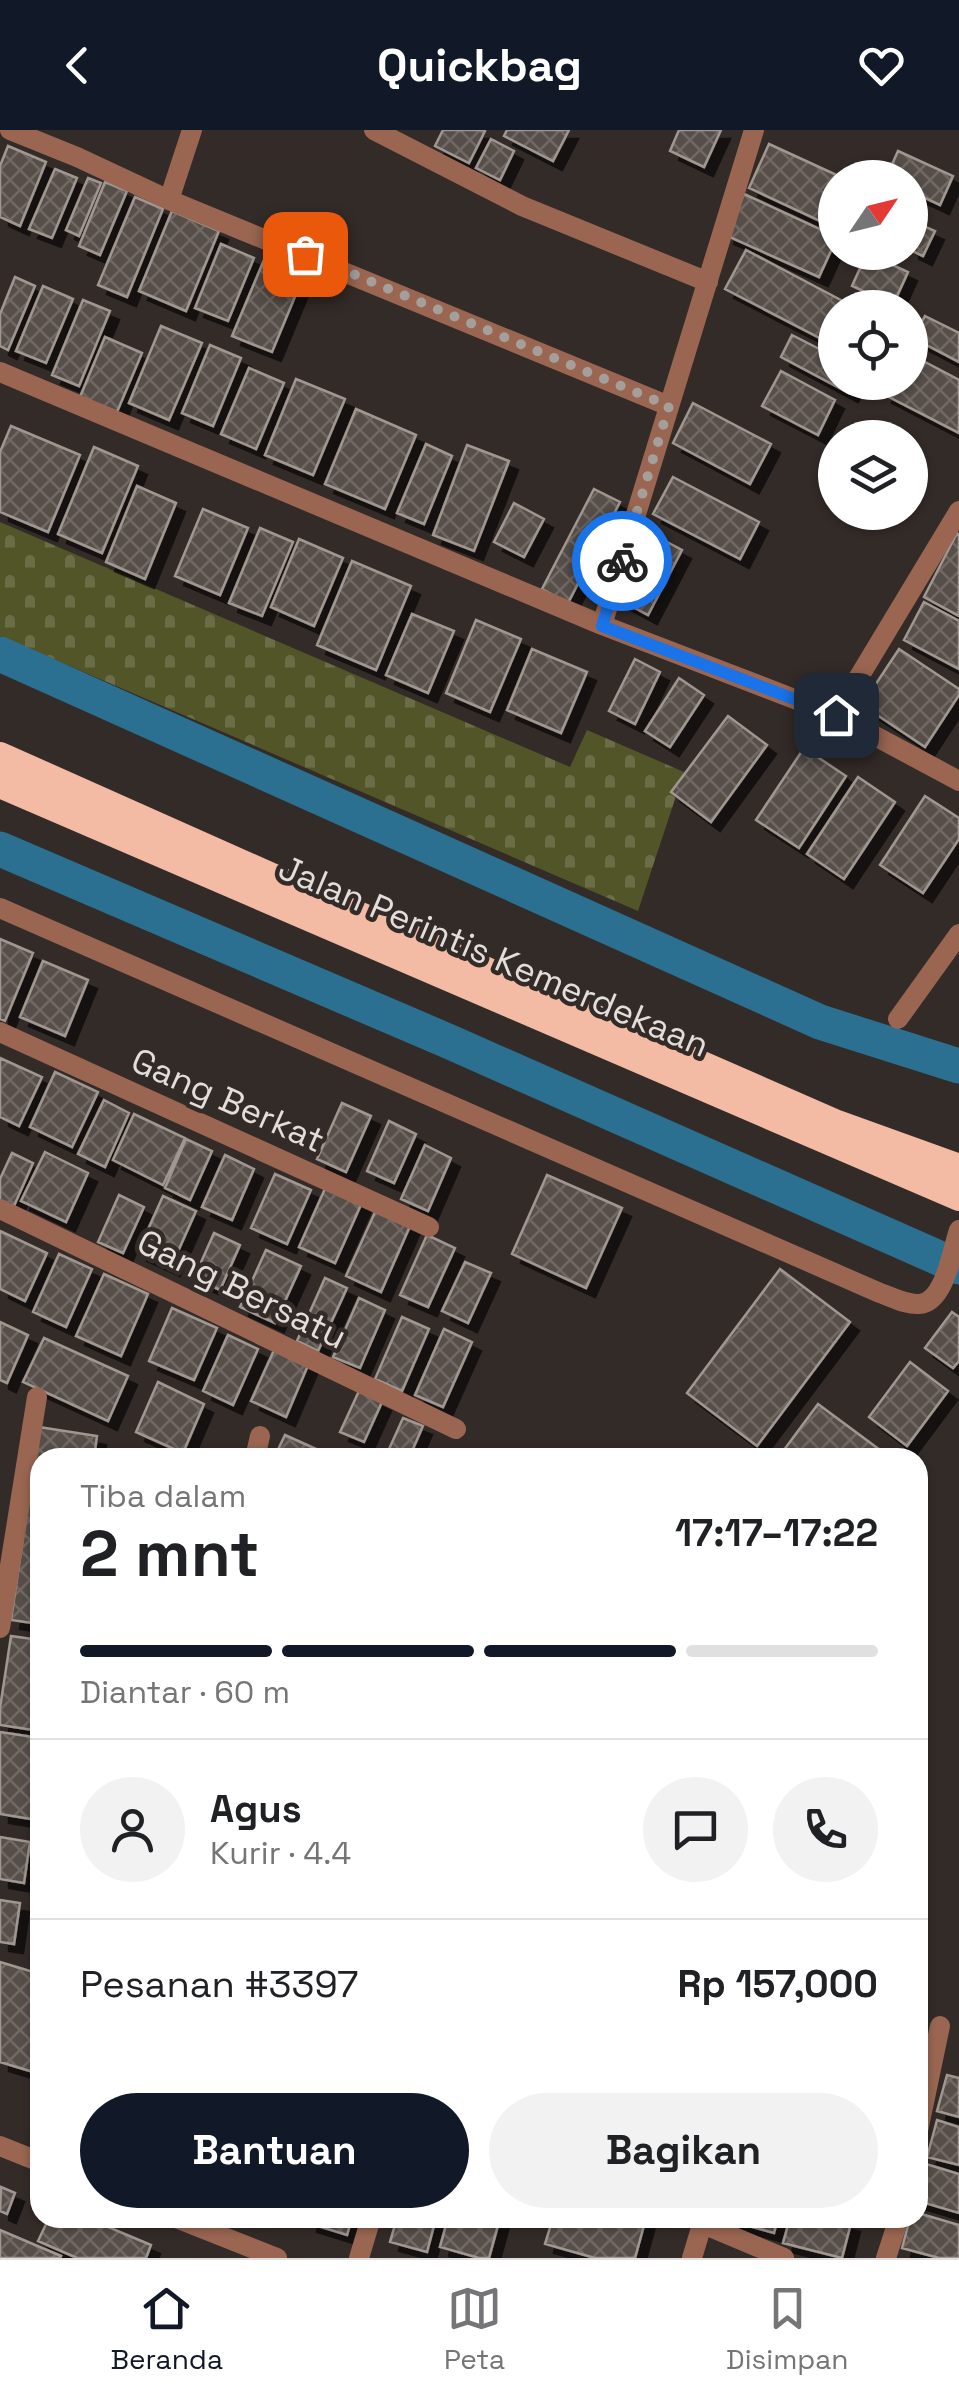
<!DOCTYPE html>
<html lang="id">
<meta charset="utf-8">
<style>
:root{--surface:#fff;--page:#f2f2f2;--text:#202124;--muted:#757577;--line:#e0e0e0;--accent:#111827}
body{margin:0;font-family:"Space Grotesk",sans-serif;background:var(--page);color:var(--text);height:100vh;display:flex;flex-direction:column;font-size:38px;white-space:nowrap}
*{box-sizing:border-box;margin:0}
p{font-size:32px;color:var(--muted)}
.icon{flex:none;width:55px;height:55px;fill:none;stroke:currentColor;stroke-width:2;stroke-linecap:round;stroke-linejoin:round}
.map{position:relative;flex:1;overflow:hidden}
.side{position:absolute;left:30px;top:1318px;width:898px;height:780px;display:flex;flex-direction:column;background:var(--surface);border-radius:30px;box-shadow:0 2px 8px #0004}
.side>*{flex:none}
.needle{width:65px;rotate:55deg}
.tools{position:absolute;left:818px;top:30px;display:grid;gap:20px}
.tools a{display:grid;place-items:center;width:110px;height:110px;border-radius:50%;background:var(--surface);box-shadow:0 2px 8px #0004;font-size:50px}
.pin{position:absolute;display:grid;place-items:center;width:85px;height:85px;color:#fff;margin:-42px;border-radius:20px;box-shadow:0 5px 15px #0006}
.courier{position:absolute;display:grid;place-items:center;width:100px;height:100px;margin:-50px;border:8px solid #1a73e8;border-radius:50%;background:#fff;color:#222;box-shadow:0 2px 12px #0007}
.head em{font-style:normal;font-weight:600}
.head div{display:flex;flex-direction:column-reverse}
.head{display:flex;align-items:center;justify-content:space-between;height:170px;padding:0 50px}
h1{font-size:65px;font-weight:600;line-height:75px}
.bar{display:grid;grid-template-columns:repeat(4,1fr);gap:15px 10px;align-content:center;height:120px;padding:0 50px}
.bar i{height:12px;border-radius:8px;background:var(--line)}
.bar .current{background:var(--accent)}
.bar p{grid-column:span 4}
.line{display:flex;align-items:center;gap:25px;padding:0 50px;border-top:2px solid var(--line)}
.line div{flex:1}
.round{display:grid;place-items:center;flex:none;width:105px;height:105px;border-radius:52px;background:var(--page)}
.cta{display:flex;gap:20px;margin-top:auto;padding:20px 50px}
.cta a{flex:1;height:115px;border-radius:60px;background:var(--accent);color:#fff;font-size:40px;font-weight:600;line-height:115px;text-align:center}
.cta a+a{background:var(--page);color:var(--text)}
header{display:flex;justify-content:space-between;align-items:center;height:130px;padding:0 50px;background:var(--accent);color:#fff;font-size:45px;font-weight:600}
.dock{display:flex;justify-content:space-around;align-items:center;height:140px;border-top:2px solid var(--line);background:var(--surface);font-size:28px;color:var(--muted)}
.dock a{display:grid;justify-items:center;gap:5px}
.dock .current{color:var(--accent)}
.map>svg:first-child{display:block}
</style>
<header><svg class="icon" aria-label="back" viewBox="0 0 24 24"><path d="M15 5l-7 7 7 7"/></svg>Quickbag<svg class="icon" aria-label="heart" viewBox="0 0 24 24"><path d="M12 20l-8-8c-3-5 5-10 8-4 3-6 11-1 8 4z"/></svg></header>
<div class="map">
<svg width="959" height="2128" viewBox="0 0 959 2128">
<defs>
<pattern id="cemetery-stones" width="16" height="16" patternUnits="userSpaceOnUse" patternTransform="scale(2.5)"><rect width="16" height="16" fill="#525527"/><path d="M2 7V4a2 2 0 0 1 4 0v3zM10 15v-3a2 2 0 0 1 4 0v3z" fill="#6b6d46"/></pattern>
<pattern id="building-cross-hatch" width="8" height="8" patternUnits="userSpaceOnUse" patternTransform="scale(2.5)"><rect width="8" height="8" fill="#574f4a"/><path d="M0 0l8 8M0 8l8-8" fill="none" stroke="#6f6864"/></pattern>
<filter id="shadow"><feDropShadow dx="9" dy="9" stdDeviation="0" flood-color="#0009"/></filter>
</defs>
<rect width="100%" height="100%" fill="#332b27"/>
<!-- cemetery -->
<path fill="url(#cemetery-stones)" d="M0 392 570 637 587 600 684 642 638 781 0 506Z"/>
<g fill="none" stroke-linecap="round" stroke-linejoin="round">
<!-- canal -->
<path stroke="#2b7091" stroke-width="35" d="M0 524 820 892 959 936
M0 719 450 912 959 1137"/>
</g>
<!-- building -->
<path fill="url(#building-cross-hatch)" stroke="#a09791" stroke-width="2.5" filter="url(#shadow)" d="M443 0H484L485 1 469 33 435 16Z
M507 0H569L553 31 504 6Z
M679 0H721L704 37 670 21Z
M491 9 514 21 500 50 476 38Z
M769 14 843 48H835V98L749 58Z
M8 16 46 32 20 96 0 87V36Z
M898 21 953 46 940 75 910 61V48H886Z
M55 39 77 48 52 108 29 99Z
M88 48 101 53 79 106 66 100Z
M105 52 127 61 100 125 79 116Z
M744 64 835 106V112L819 147 725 105Z
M135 67 163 79 127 167 98 155Z
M172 81 219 101 186 181 139 161Z
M910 90 935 101 923 126 910 120Z
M221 114 254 128 228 191 195 178Z
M746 120 856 178H835V216L725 159Z
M267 123 306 140 272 222 232 206Z
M867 123 908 142 893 175 852 156Z
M15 147 35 156 8 220 0 216V184Z
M43 156 73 169 46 233 16 221Z
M83 170 110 181 79 256 52 245Z
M925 186 959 203V232L913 208Z
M161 196 202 213 169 290 129 273Z
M792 205 835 227V252H855L849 263 781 227Z
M105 207 142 223 117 282 80 267Z
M210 215 241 228 213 296 182 283Z
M910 224 959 250V303L883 264 888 252H910Z
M249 238 284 253 256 319 221 304Z
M781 241 835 270 818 305 762 276Z
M296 249 345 269 313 345 265 325Z
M693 273 771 314 750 354 673 313Z
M356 279 416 305 385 379 325 354Z
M11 296 80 325 48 402 0 382V322Z
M426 314 452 326 424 394 397 383Z
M467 315 509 331 474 421 433 405Z
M94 317 138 336 102 423 58 404Z
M673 347 759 392 740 429 653 384Z
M137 356 176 373 145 449 106 432Z
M594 359 620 372 568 473 542 459Z
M514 373 544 389 524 427 494 412Z
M203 379 248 398 220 465 175 446Z
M260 398 293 412 262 486 229 473Z
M957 403 959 405V486L924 467Z
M652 404 682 420 648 485 618 469Z
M299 409 343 428 314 496 271 477Z
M352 431 411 456 376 540 317 515Z
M924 472 959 491V539L904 510Z
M412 484 454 501 428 563 386 545Z
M476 490 521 509 490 582 446 563Z
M532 519 587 542 561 603 507 580Z
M899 519 959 559V565L925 617 862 575Z
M635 529 660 542 635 594 609 581Z
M679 548 704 565 670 617 645 601Z
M728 586 767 615 711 692 671 662Z
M804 618 846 646 799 718 756 690Z
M858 647 895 672 844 749 807 724Z
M925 666 959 688V709L923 763 880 735Z
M0 809 33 823 5 891 0 889Z
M43 831 88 850 65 906 20 887Z
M0 928 42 947 19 996 0 987Z
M55 942 98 962 72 1017 30 997Z
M104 970 129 983 105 1037 78 1024Z
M342 973 371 986 346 1042 317 1029Z
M134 984 185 1008 163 1055 113 1030Z
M389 991 416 1004 394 1053 367 1041Z
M186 1009 212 1021 190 1070 165 1058Z
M425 1015 451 1028 428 1081 401 1069Z
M45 1022 88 1043 66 1092 21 1071Z
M12 1023 33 1033 13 1078 0 1072V1049Z
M225 1025 254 1039 232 1090 202 1077Z
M275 1044 311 1060 287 1114 251 1098Z
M547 1045 622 1078 586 1158 512 1124Z
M328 1052 364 1068 335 1133 299 1117Z
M119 1065 144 1077 123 1123 98 1112Z
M163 1066 196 1081 171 1137 138 1122Z
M376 1080 410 1096 381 1162 346 1146Z
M0 1101 47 1123 25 1171 0 1159Z
M214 1103 240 1115 220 1160 194 1148Z
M427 1105 455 1118 428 1177 400 1165Z
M266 1120 301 1136 275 1193 240 1177Z
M59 1124 92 1139 66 1197 33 1182Z
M465 1132 491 1143 468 1193 442 1181Z
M780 1139 850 1192 757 1316 687 1263Z
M104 1144 148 1164 121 1226 76 1206Z
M325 1148 347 1158 318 1221 297 1211Z
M359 1168 385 1180 360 1238 333 1227Z
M172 1178 217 1198 194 1250 149 1231Z
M952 1182 959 1187V1231L953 1238 925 1218Z
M402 1187 429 1199 402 1261 375 1249Z
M0 1192 28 1205 7 1253 0 1250Z
M444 1199 472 1212 443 1277 415 1265Z
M228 1205 258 1219 233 1275 203 1261Z
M44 1208 128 1246 108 1291 23 1252Z
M275 1218 309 1233 286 1287 251 1271Z
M910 1232 948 1261 907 1316 869 1287Z
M158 1252 204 1274 183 1323 136 1302Z
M359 1261 382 1272 364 1312 340 1302Z
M818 1274 888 1326 886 1328H778Z
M403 1288 423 1296 409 1328H385Z
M39 1297 97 1306 94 1328H40V1494L11 1490Z
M285 1305 336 1328H274Z
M11 1506 40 1510V1601L0 1595V1578Z
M0 1602 40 1608 31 1689 0 1684Z
M0 1707 30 1712 24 1753 0 1749Z
M0 1770 20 1773 14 1814 0 1812Z
M0 1832 40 1844V1944L0 1932Z
M947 1945 959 1948V1987L937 1981Z
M937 1990 959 1997V2035L927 2027Z
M926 2034 959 2044V2083L918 2071Z
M1 2057 15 2063 7 2084 0 2081Z
M918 2083 959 2095V2128H939L902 2118 910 2088H918Z
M49 2088H87L151 2115 146 2128H77L38 2111Z
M309 2088H352L347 2105 308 2093Z
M397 2088H436L427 2122 390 2112Z
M448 2088H500L489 2128H479L440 2117Z
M553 2088H646L635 2128H595L545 2114Z
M720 2088H778L774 2103Z
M790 2088H830L851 2093 842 2128 783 2113Z
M0 2100 61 2126 60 2128H0Z"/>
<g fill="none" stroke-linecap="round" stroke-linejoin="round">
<!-- minor -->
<path stroke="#9a6651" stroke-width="20" d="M10 0 77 27 169 70
M192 0 169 70 669 276
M374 0 522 76 708 152
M0 242 602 495 836 585 959 651
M602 495 754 0
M836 585 959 381
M0 778 880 1163C892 1167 906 1175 919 1174 945 1173 952 1120 959 1100
M898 889 959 804
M0 902 429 1097
M0 1079 456 1299
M255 1328 260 1306
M0 1498 37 1267
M918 2001 940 1896
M703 2094 784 2128
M359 2128 371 2088
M692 2128 704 2088
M886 2128 899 2088"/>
<!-- tertiary -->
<path stroke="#9a6651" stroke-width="20" d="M0 2016 40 2032
M176 2088 277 2128"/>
<!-- trunk -->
<path stroke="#f4bba4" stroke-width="28" d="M0 626 310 764 837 994 959 1038
M0 654 959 1067"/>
</g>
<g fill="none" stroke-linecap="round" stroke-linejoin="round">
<!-- done -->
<path stroke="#a59f9c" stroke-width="10" stroke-dasharray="0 18" d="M305 124 669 276 622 431"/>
<!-- route -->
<path stroke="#1a73e8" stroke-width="12" d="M622 431 602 496 836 585"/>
</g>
<g text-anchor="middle" stroke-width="9" stroke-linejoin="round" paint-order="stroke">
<!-- street labels -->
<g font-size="35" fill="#e3dedb" stroke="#332b27">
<text transform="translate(494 826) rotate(23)" y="12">Jalan Perintis Kemerdekaan</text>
<text transform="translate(228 970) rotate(24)" y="12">Gang Berkat</text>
<text transform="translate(242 1159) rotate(26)" y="12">Gang Bersatu</text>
</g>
</g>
</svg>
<div class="tools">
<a><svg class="needle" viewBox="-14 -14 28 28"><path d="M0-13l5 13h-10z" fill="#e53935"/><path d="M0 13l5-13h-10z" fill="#757577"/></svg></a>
<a><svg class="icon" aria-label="locate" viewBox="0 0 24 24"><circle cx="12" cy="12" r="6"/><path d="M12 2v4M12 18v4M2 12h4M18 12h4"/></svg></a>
<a><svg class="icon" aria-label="layers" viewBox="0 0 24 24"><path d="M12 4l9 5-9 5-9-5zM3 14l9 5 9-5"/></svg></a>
</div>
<div class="pin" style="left:305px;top:124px;background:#ea580c"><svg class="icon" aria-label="bag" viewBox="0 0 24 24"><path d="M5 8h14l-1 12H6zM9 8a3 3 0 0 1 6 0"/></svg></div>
<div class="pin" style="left:836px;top:585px;background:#1f2937"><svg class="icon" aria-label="home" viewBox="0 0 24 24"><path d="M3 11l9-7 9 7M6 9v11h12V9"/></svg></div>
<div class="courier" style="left:622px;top:431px"><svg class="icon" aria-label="bike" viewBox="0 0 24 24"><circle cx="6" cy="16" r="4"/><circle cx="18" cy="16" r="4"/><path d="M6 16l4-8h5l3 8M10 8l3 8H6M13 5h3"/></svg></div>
<section class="side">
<div class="head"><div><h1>2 mnt</h1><p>Tiba dalam</p></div><em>17:17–17:22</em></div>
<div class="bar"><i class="current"></i><i class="current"></i><i class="current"></i><i></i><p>Diantar · 60 m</p></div>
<div class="line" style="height:180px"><a class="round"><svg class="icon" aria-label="person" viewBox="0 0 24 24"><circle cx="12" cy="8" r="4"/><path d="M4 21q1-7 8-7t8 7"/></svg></a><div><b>Agus</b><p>Kurir · 4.4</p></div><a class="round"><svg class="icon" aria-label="chat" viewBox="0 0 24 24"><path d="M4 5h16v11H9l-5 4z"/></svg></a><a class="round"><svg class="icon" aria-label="phone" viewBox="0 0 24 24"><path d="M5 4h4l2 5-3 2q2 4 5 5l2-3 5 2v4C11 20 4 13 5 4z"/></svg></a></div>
<div class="line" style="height:130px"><div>Pesanan #3397</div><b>Rp 157,000</b></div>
<div class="cta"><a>Bantuan</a><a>Bagikan</a></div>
</section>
</div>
<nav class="dock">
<a class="current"><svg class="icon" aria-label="home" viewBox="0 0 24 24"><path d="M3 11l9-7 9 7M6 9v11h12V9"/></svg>Beranda</a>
<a><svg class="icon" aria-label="map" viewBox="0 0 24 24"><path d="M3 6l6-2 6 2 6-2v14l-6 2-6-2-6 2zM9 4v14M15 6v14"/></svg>Peta</a>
<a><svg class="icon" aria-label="saved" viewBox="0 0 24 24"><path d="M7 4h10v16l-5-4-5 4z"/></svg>Disimpan</a>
</nav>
